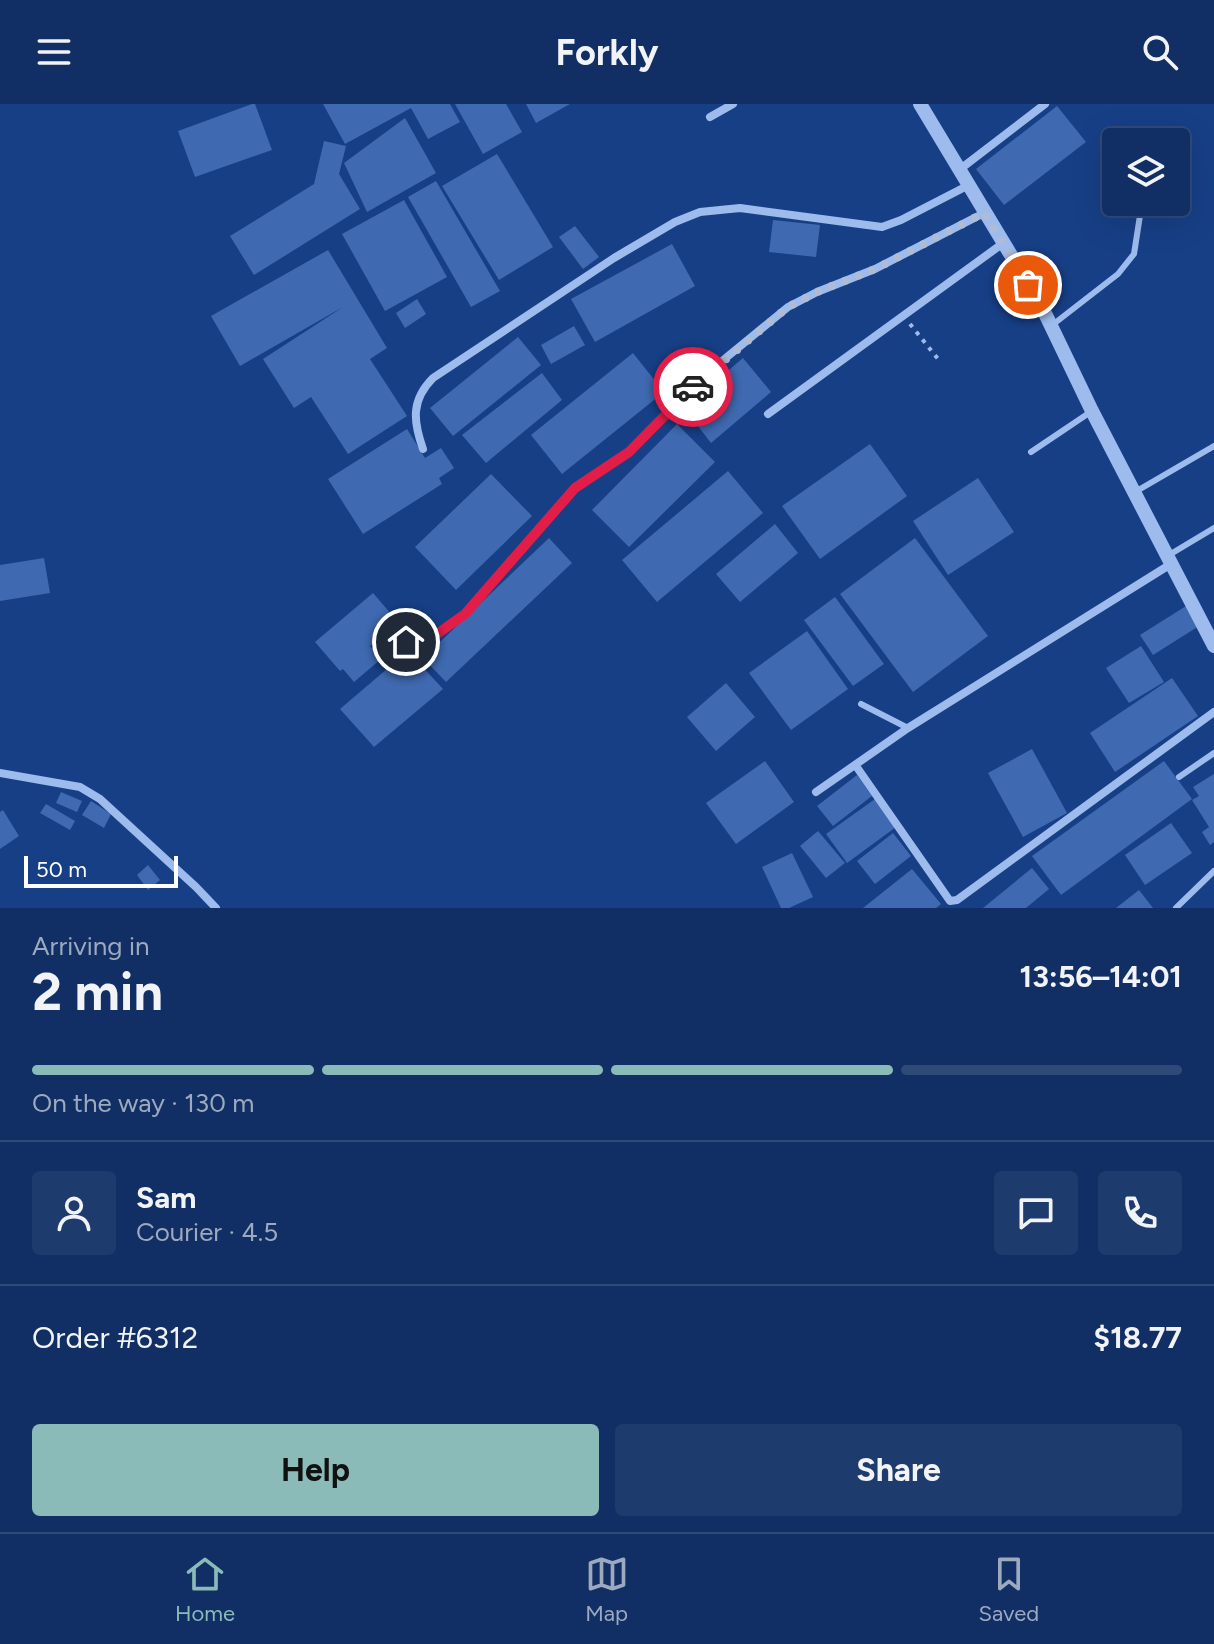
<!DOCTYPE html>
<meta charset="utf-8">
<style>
:root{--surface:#112f64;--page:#1e3b6d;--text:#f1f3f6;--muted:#9ca9bf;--line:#304a78;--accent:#8bbbb9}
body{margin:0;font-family:Figtree,sans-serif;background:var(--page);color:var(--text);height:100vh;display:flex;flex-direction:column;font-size:30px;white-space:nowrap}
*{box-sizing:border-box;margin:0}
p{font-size:26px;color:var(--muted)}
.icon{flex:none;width:44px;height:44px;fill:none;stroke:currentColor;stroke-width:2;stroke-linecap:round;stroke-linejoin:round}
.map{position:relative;height:804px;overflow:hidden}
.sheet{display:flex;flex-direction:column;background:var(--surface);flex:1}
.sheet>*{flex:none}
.fabs{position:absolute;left:1102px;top:24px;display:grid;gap:16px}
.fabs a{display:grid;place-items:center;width:88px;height:88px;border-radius:8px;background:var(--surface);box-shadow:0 8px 32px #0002,0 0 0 2px var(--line);font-size:40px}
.scale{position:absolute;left:24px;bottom:20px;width:154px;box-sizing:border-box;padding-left:8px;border:4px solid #fff;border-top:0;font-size:22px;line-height:28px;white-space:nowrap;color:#fff;-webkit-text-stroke:6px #173f86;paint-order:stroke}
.pin{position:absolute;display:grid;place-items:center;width:68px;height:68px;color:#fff;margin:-34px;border:4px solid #fff;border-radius:50%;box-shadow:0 2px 8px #0007}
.courier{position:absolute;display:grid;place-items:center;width:80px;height:80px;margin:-40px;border:6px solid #e11d48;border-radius:50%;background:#fff;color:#222;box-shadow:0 2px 10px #0007}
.head em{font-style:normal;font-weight:700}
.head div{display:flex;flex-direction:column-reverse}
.head{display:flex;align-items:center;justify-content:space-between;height:136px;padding:0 32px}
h1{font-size:52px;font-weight:700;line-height:60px}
.bar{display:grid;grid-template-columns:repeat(4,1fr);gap:12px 8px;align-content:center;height:96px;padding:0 32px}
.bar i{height:10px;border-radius:6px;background:var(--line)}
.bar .selected{background:var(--accent)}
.bar p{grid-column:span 4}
.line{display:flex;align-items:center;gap:20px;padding:0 32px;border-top:2px solid var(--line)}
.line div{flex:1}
.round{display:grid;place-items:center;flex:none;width:84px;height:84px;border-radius:8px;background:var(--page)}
.primary-button{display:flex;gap:16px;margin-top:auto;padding:16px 32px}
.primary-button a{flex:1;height:92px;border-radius:8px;background:var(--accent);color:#111;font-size:32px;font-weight:700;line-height:92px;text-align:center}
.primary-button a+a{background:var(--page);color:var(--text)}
header{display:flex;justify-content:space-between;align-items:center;height:104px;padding:0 32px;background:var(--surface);font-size:36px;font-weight:700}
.tabs{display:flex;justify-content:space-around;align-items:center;height:112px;border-top:2px solid var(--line);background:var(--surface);font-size:22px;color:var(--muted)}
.tabs a{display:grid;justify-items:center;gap:4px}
.tabs .selected{color:var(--accent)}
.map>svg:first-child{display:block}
</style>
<header><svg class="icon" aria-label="menu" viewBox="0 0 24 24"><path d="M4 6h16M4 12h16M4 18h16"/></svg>Forkly<svg class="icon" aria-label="search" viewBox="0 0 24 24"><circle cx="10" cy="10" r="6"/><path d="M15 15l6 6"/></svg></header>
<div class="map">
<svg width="1214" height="804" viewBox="0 0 1214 804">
<rect width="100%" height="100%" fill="#173f86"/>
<!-- building -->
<path fill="#3f69b0" d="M252 0H255L272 46 195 73 178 27Z
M323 0H450L460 18 428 35 411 4 345 40Z
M455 0H506L522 28 483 50Z
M526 0H570L536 19Z
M1057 2 1086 38 1004 101 976 65Z
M405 14 436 69 367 108 344 59Z
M324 37 346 42 339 70 360 105 254 171 230 132 314 80Z
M497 50 553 143 499 176 442 82Z
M436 77 500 187 471 203 408 93Z
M404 96 447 173 385 207 342 130Z
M773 116 820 121 816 153 769 148Z
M575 122 599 153 583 165 559 133Z
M672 140 695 182 595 238 571 195Z
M328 146 387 244 370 255 407 312 348 350 311 293 294 304 263 255 343 203 240 262 211 212Z
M417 195 426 210 405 224 396 209Z
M574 222 585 241 551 260 541 241Z
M518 233 541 261 453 332 430 304Z
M633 249 664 288 562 370 531 331Z
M743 254 771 288 711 339 684 304Z
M542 269 562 296 486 359 462 331Z
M677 320 715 358 629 443 592 406Z
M407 325 425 354 441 344 454 364 439 374 442 380 363 430 328 375Z
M870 340 907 392 820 455 782 402Z
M728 367 763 409 657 498 622 456Z
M491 370 532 412 456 486 415 443Z
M978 374 1014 428 948 471 913 417Z
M775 420 798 449 740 498 716 470Z
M549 434 572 459 446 578 423 554Z
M915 434 988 532 913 588 840 490Z
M44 454 50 489 0 497V461Z
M373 489 398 518 370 542 381 555 354 578 343 565 340 567 315 538Z
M835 493 884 560 853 582 804 516Z
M1186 502 1199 522 1153 551 1140 531Z
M807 527 848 585 791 626 749 569Z
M1141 542 1164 578 1129 599 1106 564Z
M408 547 443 585 374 643 340 605Z
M1172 574 1198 612 1115 668 1090 629Z
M726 579 755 613 716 647 687 613Z
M1032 645 1067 709 1023 733 988 669Z
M765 657 794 698 736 740 706 699Z
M1164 657 1192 695 1061 791 1032 752Z
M1214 670V738L1210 741 1202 728 1209 723 1192 696 1199 692 1193 683Z
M857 671 872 692 833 722 817 702Z
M61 688 82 697 77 708 56 699Z
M875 695 896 723 847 759 826 730Z
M91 697 111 710 104 724 82 711Z
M46 700 75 717 70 726 40 709Z
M3 706 19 732 0 745V708Z
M1171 719 1192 749 1145 781 1125 751Z
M818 727 845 759 826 774 800 742Z
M893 729 911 752 875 780 857 757Z
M792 749 813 793 789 804H781L762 763Z
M148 761 160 776 148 786 137 771Z
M1032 764 1049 785 1026 804H983Z
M912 765 941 800 936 804H863Z
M1139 786 1153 804H1116Z"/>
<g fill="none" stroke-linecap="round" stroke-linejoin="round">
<!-- path -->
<path stroke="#9dbbed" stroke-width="4" stroke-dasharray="4 6" stroke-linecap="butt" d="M910 220 938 255"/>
<!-- service -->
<path stroke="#9dbbed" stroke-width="6" d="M1051 222 1118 170 1134 150 1141 105
M1031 348 1092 307
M1135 388 1214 342
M1169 451 1214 424
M861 600 908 624
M1179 673 1214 649
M1176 804 1214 767"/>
<!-- minor -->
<path stroke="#9dbbed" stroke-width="8" d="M710 13 733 0
M959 66 1045 0
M768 310 1002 140
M423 345C413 317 411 296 433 274L614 154 675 118 700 108 740 104 882 123 901 116 967 82
M406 538 437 530 465 510 575 384 629 348 705 271 788 203 817 188 875 165 984 109
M856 662 950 797 957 796 1214 608
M0 669 80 683 100 695 196 783 216 804
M816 688 908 624 1171 460"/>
<!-- tertiary -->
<path stroke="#9dbbed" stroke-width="14" d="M920 0 1041 201 1092 307 1214 542"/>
</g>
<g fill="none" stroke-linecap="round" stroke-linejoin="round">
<!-- done -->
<path stroke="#aebcd5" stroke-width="8" stroke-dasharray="0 14.4" d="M693 283 788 203 817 188 875 165 984 109 1028 181"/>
<!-- route -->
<path stroke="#e11d48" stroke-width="10" d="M406 538 437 530 465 510 575 384 629 348 693 283"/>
</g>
</svg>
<div class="fabs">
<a><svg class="icon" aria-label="layers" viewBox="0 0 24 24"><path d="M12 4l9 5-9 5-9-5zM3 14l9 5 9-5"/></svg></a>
</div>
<div class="scale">50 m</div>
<div class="pin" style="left:1028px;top:181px;background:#ea580c"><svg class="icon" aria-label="bag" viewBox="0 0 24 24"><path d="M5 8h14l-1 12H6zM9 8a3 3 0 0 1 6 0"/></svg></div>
<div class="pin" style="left:406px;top:538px;background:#1f2937"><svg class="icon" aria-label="home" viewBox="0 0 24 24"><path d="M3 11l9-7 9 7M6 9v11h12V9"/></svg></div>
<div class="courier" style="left:693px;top:283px"><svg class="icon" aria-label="car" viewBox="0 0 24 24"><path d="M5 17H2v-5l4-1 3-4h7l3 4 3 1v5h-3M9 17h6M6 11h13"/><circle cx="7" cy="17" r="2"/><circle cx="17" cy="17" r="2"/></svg></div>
</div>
<section class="sheet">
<div class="head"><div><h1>2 min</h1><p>Arriving in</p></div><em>13:56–14:01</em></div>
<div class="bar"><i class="selected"></i><i class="selected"></i><i class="selected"></i><i></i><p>On the way · 130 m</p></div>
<div class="line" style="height:144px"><a class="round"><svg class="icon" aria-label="person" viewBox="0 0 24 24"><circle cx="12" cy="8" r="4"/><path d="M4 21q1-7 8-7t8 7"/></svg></a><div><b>Sam</b><p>Courier · 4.5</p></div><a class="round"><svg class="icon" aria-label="chat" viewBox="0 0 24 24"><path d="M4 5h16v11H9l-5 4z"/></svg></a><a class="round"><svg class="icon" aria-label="phone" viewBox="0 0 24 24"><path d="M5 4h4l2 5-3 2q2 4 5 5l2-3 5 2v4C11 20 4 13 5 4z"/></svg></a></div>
<div class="line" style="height:104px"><div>Order #6312</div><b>$18.77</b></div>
<div class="primary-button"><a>Help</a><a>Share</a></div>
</section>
<nav class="tabs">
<a class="selected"><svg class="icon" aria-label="home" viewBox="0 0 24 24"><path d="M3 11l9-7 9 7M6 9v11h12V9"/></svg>Home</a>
<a><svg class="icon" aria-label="map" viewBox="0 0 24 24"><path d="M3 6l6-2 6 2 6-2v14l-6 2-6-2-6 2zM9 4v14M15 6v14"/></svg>Map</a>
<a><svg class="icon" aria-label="saved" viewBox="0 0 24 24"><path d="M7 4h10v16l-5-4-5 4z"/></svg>Saved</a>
</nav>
